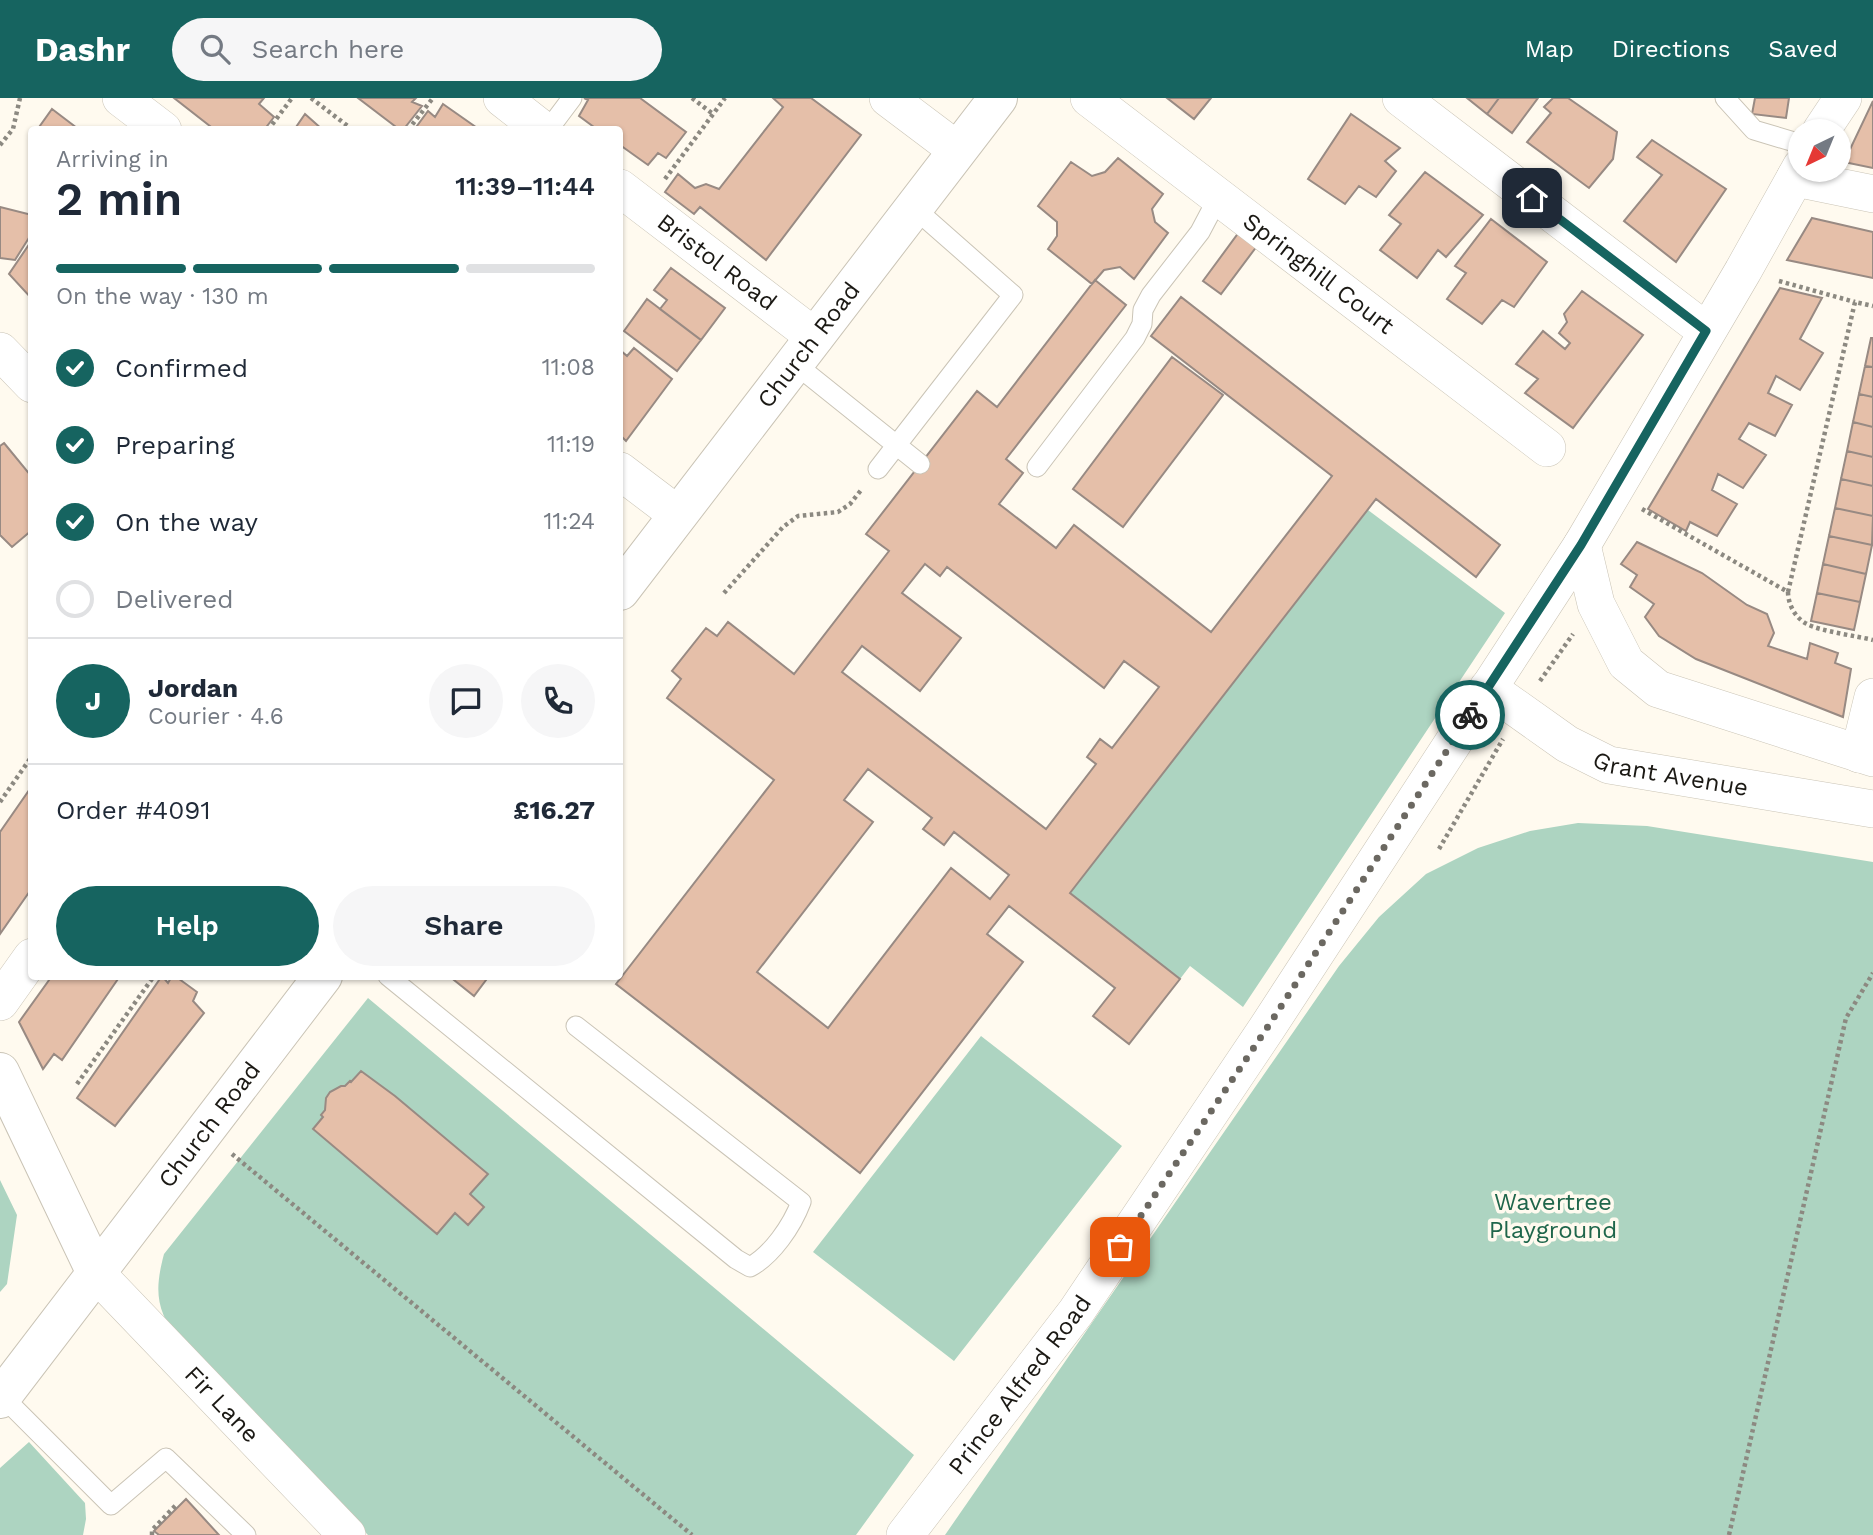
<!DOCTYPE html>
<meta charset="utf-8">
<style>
:root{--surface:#fff;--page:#f6f6f7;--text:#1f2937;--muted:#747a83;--line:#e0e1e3;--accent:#166460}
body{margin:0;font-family:"Work Sans",sans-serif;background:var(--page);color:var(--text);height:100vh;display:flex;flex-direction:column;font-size:26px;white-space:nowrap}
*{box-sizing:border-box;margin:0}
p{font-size:23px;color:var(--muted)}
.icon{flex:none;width:38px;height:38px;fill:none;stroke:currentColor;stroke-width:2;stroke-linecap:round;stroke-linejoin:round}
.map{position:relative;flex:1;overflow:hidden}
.panel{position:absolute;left:28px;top:28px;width:595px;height:854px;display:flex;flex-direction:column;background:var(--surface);border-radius:7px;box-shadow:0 2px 5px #0004}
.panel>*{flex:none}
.needle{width:46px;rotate:223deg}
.fabs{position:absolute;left:1788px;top:21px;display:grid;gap:14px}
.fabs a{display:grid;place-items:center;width:63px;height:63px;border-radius:50%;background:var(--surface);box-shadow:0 2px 5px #0004;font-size:35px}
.pin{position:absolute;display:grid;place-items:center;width:60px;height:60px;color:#fff;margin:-30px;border-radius:14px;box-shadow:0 4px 10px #0006}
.courier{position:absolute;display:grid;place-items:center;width:70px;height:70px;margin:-35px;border:5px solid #166460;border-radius:50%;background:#fff;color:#222;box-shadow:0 2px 9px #0007}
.overview em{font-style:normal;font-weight:600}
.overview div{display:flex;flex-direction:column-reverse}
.overview{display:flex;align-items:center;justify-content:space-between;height:119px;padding:0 28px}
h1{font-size:46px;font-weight:600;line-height:52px}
.bar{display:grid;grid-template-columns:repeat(4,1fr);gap:10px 7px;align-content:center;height:84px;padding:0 28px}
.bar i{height:9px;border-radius:5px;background:var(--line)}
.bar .on{background:var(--accent)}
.bar p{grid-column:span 4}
.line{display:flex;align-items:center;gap:18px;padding:0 28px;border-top:2px solid var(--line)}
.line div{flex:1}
.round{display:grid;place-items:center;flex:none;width:74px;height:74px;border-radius:37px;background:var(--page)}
ol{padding:0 28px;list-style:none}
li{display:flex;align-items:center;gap:21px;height:77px}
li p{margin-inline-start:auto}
li .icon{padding:7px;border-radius:50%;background:var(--accent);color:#fff;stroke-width:4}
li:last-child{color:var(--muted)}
li i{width:38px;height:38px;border:4px solid var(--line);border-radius:50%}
.action{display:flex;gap:14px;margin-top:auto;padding:14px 28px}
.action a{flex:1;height:80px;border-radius:42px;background:var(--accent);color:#fff;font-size:28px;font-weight:600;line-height:80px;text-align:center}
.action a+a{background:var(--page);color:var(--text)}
header{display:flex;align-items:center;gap:42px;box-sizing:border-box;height:98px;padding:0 35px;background:var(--accent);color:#fff}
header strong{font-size:33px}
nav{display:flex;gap:38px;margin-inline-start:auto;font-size:24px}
.search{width:490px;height:63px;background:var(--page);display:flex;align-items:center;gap:18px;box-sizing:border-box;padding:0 24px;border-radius:38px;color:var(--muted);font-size:26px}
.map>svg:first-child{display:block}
</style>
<header>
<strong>Dashr</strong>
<div class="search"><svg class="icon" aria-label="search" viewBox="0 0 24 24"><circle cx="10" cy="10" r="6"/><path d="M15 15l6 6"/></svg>Search here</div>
<nav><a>Map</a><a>Directions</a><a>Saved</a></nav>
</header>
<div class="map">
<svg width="1873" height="1437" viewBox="0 0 1873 1437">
<rect width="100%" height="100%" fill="#fffaef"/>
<!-- green -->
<path fill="#add4c1" d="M1368 412 1505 515 1243 909 1190 868 1180 881 1070 795Z
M1578 725 1647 728 1873 764V1437H945L1339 868 1379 819 1426 776 1478 750 1530 733Z
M368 900 914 1357 856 1437H368L180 1245C156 1212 154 1194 164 1156Z
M981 938 1122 1048 954 1263 813 1154Z
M0 1082 17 1117 7 1186 0 1194Z
M29 1344 85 1405 86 1421 83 1437H0V1370Z"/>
<!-- building -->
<path fill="#e5bfa9" stroke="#988a83" stroke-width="2" fill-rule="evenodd" d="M174 0H264L259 6 274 19 264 32H215Z
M358 0H416L412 4 422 8 403 32H400Z
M584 0H640L686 34 666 60 658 55 648 67 620 47V32H598L579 18 588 2Z
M773 0H811L861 37 766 162 700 109 694 116 665 94 678 76 695 90 706 86 719 91 783 9Z
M1167 0H1211L1194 21Z
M1467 0H1499L1487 16Z
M1499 0H1538L1512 35 1487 16Z
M1553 0H1568L1617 34 1613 61 1589 90 1527 44 1551 15 1544 9Z
M1755 0H1789L1786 20 1752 16Z
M1873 3V70L1844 64Z
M443 6 480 32H414L428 13 435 19Z
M52 11 77 30 76 32H37Z
M305 16 323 32H294Z
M1351 16 1400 50 1385 63 1396 73 1376 99 1359 88 1345 106 1308 81Z
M1652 42 1726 91 1676 164 1624 123 1662 77 1637 59Z
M1118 60 1163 96 1152 111 1155 124 1168 135 1134 181 1120 169 1104 172 1092 186 1048 151 1057 138V124L1038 108 1071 64 1092 78 1105 74Z
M1425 74 1483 117 1446 159 1438 152 1417 180 1380 152 1401 126 1389 117Z
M0 109 32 117V135L15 162 0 160Z
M1812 120 1873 134V180L1787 162Z
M1491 121 1547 164 1514 209 1502 202 1482 226 1447 201 1466 175 1455 168Z
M1242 130 1260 144 1221 196 1203 183Z
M32 142V201L9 176Z
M671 170 725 210 701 242 660 211 667 202 654 192Z
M1095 182 1126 207 1006 361 1023 375 999 406 1056 450 1074 427 1211 534 1332 378 1151 238 1181 199 1500 447 1476 479 1376 401 1070 795 1180 881 1129 946 1093 918 1115 890 1009 808 987 836 1023 864 860 1075 616 886 774 682 667 600 681 581 672 573 706 530 717 538 728 524 794 576 889 453 866 436 977 293 997 309ZM925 466 940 478 947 469 1104 590 1124 563 1159 589 1112 650 1100 641 1087 659 1096 666 1046 731 842 574 862 548 920 593 961 540 902 495ZM868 671 932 720 923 731 944 747 954 734 1009 777 990 801 951 770 828 930 757 874 873 724 844 702Z
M1780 190 1822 200 1800 241 1823 255 1800 292 1776 278 1768 295 1792 307 1775 338 1749 325 1739 341 1766 357 1743 390 1718 376 1712 392 1737 406 1717 438 1690 424 1686 433 1648 411Z
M1582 193 1643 237 1573 330 1525 295 1538 281 1516 266 1543 233 1565 251 1570 245 1559 235 1567 224 1564 216Z
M647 201 701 242 677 273 624 233Z
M1871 240H1873V269L1865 268Z
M634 250 672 281 626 343 620 337V252L627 258Z
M1172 259 1223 297 1123 429 1073 391Z
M1865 268 1873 269V299L1859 296Z
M1859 296 1873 299V329L1853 324Z
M1853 324 1873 329V359L1847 353Z
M4 345 32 379V432L12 449 0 437V348Z
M1847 353 1873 359V388L1841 381Z
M1841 381 1873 388V418L1835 410Z
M1835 410 1873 418 1872 447 1829 438Z
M1829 438 1872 447 1866 476 1823 466Z
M1637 444 1702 475 1747 507 1767 516 1774 535 1768 548 1807 561 1810 545 1838 555 1835 565 1851 571 1843 619 1696 561 1659 538 1645 519 1654 506 1630 489 1637 477 1621 466Z
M1823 466 1866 476 1860 504 1817 495Z
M1817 495 1860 504 1854 532 1811 523Z
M32 688V790L0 836V734Z
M52 878H120L62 962 54 956 43 971 19 924Z
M162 878 168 885 172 878H175L197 894 193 903 204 915 115 1028 77 1000Z
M449 878H489L474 898Z
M361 973 395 998 488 1076 470 1096 484 1109 468 1127 455 1115 437 1136 313 1031 323 1019 321 1017 325 1012 326 1000 330 994 341 988H345L350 983 351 984Z
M186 1401 198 1414 219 1437H159L154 1433Z"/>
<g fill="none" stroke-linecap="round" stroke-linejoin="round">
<!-- service casing -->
<g stroke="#cac4b6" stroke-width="21">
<path id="service" d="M1725 0 1754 32 1801 46
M548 32 572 0
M794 265 920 366
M1037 369 1135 240 1142 226 1143 212 1151 197 1200 134 1219 98
M878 371 1013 197 913 109
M388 878 736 1161 750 1169C772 1157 792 1128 801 1104L576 928
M2 1298 111 1407 166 1360 246 1437"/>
</g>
<!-- minor casing -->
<g stroke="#cac4b6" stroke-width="38">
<g id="minor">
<path d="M121 0 163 32"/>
<path d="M502 0 543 32"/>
<path d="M888 0 957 52"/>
<path id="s1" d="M1089 0 1547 350"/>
<path d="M1401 0 1706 233"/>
<path d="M1821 33 1843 0"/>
<path d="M1795 80 1873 96"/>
<path id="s2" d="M620 90 815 239"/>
<path d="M0 253 32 286"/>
<path d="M620 373 678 417"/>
<path d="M1582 447 1596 506 1626 565 1658 591 1873 660"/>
<path id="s3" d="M1488 590 1567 646 1609 667 1873 711"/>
<path d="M1859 656 1873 599"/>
<path d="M0 904 32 859"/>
<path id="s4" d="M96 1175 347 1437"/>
<path id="s5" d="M905 1437 1076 1214 1267 930 1582 447 1743 173 1801 69"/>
</g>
</g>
<!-- tertiary casing -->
<g stroke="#cac4b6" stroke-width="40">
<g id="tertiary">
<path id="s6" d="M620 493 998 0"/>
<path d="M0 974 96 1175"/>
<path id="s7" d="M0 1301 323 878"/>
</g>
</g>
<!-- path -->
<path stroke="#8c8981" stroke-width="4.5" stroke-dasharray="3.5 3.5" stroke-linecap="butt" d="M311 0 353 32
M692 0 713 16
M268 32 292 0
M408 32 433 0
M0 47 13 31 20 0
M665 81 725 0
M1779 183 1855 204
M1642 411 1788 494C1788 506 1795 520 1807 526 1819 533 1857 538 1873 542
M1788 494 1855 204 1873 208
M724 495 783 429 798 418 838 414 850 406 862 391
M1540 583 1573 536
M0 704 32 658
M1439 751 1503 641
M77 986 154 878
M232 1056 692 1437
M152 1437V1432L177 1406
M1729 1437 1846 920 1873 875"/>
<!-- service -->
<use href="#service" stroke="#fff" stroke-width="19"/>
<!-- minor -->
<use href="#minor" stroke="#fff" stroke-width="37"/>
<!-- tertiary -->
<use href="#tertiary" stroke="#fff" stroke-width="38"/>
</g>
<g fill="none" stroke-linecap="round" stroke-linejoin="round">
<!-- done -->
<path stroke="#6b6861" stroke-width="7" stroke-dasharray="0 12.6" d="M1120 1149 1267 930 1470 617"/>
<!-- route -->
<path stroke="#166460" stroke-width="9" d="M1470 617 1581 447 1706 233 1532 100"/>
</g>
<g text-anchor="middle" stroke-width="7" stroke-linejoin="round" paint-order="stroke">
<!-- street labels -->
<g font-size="24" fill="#1b1914" stroke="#fffaef">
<text dy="8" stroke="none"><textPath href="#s2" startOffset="122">Bristol Road</textPath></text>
<text dy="8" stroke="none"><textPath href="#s1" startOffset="289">Springhill Court</textPath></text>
<text dy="8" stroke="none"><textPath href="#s6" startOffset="310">Church Road</textPath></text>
<text dy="8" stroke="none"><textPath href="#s3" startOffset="206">Grant Avenue</textPath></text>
<text dy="8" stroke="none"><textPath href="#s7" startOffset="345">Church Road</textPath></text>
<text dy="8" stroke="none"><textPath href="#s5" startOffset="189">Prince Alfred Road</textPath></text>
<text dy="8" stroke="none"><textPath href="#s4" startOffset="182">Fir Lane</textPath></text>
</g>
<!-- park labels -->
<g font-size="24" fill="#1f664b" stroke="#fffaef">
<text x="1553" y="1112">Wavertree<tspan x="1553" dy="28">Playground</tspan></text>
</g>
</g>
</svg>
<div class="fabs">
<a><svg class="needle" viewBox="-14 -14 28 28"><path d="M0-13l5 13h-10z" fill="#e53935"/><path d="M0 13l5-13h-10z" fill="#747a83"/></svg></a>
</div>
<div class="pin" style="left:1120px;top:1149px;background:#ea580c"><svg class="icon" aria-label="bag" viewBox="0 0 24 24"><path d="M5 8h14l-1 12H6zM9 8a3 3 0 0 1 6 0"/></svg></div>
<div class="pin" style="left:1532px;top:100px;background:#1f2937"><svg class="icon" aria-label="home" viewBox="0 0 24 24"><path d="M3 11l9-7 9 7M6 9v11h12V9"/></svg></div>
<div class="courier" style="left:1470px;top:617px"><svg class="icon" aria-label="bike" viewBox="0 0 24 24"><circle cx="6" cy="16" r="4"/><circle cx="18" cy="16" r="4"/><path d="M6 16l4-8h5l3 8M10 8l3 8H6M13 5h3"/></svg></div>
<section class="panel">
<div class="overview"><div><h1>2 min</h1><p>Arriving in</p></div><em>11:39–11:44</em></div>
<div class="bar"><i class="on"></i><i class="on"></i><i class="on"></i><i></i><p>On the way · 130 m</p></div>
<ol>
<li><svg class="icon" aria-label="check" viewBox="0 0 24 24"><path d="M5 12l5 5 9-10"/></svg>Confirmed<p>11:08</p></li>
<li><svg class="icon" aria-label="check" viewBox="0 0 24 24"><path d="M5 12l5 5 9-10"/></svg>Preparing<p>11:19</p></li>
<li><svg class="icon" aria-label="check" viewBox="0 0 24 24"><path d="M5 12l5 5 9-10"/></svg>On the way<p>11:24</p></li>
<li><i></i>Delivered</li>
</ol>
<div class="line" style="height:126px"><b class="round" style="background:var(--accent);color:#fff">J</b><div><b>Jordan</b><p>Courier · 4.6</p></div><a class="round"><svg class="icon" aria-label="chat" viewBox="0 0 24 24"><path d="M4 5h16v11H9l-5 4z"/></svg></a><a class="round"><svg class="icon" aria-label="phone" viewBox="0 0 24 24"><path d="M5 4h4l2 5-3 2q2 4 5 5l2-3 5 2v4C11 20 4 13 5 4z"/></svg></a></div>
<div class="line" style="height:91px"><div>Order #4091</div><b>£16.27</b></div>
<div class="action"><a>Help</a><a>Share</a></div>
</section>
</div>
